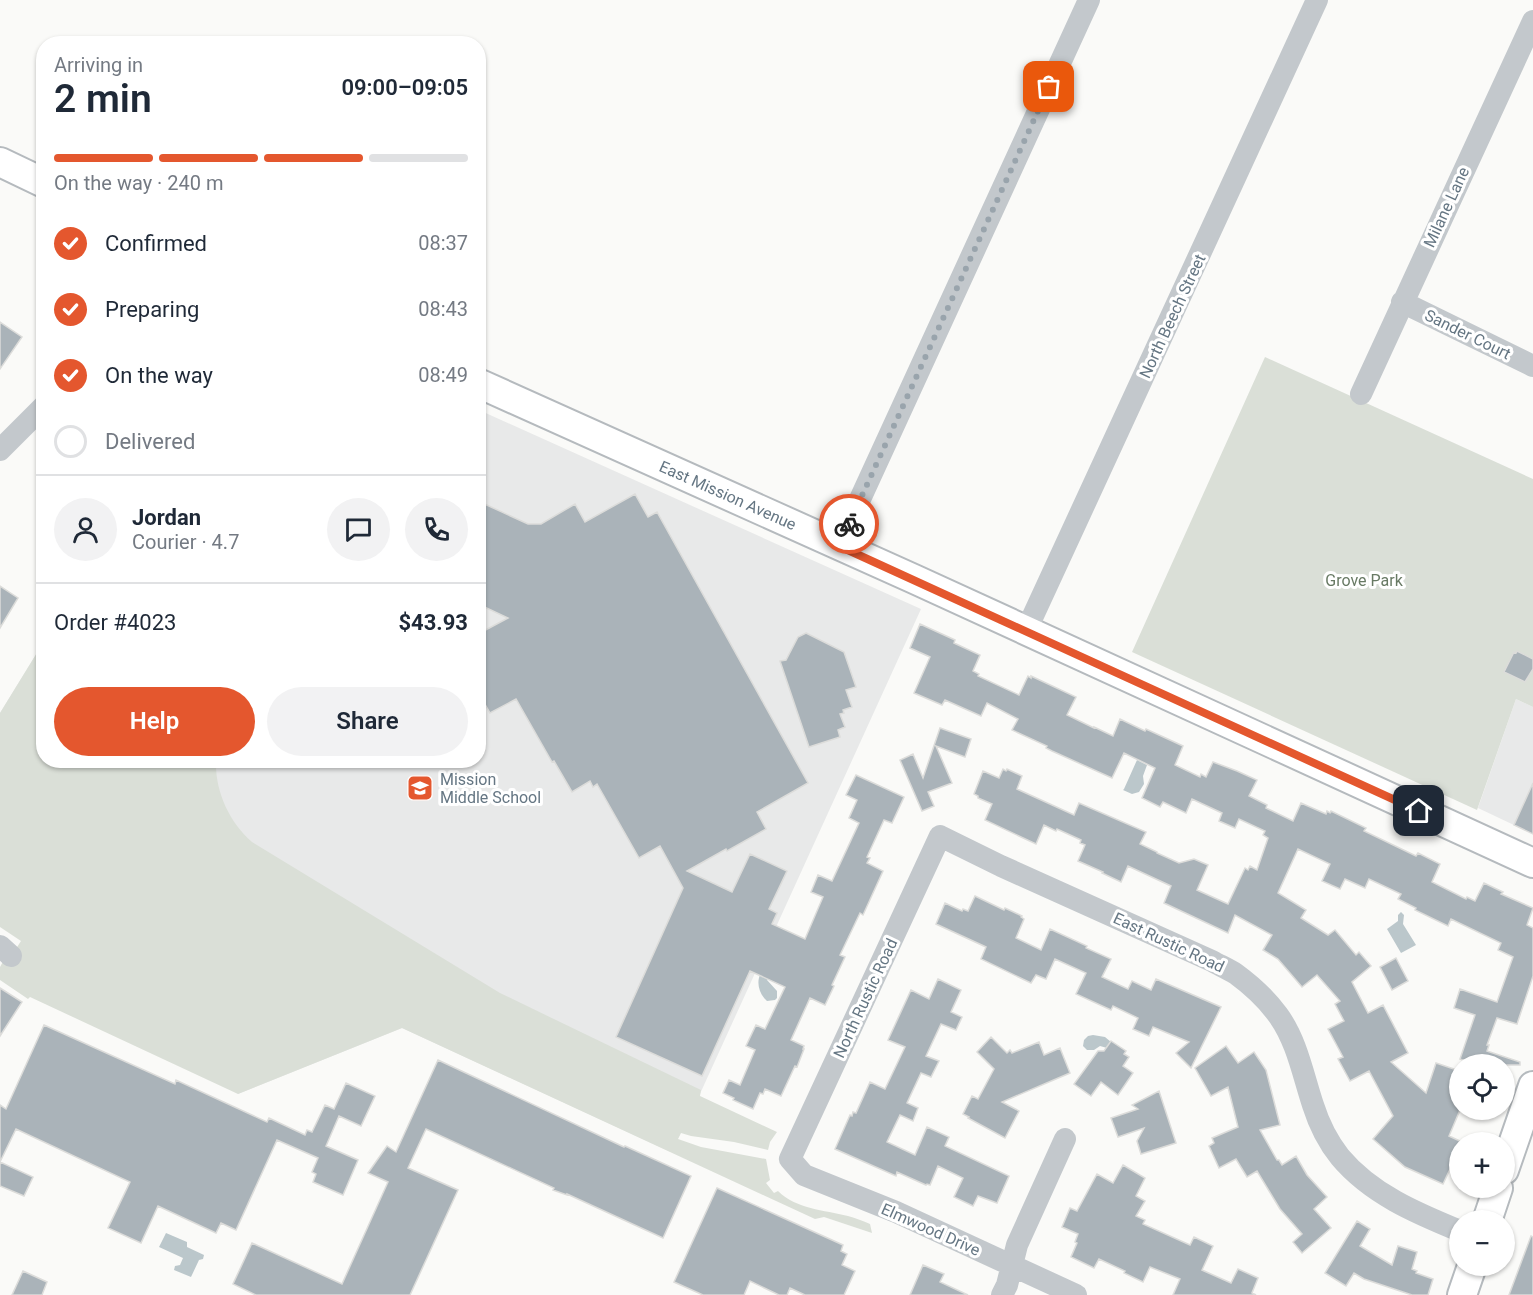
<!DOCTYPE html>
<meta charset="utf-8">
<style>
:root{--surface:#fff;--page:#f2f2f3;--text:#1f2937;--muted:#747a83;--line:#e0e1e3;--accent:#e4572e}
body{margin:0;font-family:Roboto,sans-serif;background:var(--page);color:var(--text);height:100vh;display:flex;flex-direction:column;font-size:22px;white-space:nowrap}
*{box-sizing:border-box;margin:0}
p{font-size:20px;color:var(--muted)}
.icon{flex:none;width:33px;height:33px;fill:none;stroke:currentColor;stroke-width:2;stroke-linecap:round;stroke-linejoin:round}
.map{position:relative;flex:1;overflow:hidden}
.panel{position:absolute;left:36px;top:36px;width:450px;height:732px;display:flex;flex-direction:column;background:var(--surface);border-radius:24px;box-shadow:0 2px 4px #0004}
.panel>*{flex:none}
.controls{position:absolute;left:1449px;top:1054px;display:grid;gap:12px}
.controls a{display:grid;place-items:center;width:66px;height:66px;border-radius:50%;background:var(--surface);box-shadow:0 2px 4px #0004;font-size:30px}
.pin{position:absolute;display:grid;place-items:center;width:51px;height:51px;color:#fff;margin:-26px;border-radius:12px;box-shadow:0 3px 9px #0006}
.courier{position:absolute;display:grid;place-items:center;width:60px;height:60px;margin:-30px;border:4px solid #e4572e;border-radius:50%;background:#fff;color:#222;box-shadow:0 2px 8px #0007}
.overview em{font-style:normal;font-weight:600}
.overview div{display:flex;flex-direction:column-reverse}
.overview{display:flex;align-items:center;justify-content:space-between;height:102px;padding:0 18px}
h1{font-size:39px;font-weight:600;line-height:45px}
.bar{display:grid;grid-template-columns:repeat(4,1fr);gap:9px 6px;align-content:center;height:72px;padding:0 18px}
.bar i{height:8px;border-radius:4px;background:var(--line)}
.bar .on{background:var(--accent)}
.bar p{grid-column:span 4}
.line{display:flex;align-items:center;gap:15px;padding:0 18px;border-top:2px solid var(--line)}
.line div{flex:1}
.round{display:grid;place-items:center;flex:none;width:63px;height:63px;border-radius:32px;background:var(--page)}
ol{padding:0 18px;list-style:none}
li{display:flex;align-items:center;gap:18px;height:66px}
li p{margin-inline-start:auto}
li .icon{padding:6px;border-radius:50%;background:var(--accent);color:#fff;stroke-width:4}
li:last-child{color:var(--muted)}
li i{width:33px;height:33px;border:3px solid var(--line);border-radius:50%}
.action{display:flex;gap:12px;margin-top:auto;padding:12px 18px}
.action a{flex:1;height:69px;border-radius:36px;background:var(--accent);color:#fff;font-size:24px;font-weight:600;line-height:69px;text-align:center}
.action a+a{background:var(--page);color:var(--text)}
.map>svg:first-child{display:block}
</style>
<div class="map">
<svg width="1533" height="1295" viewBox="0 0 1533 1295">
<rect width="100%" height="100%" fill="#fafaf8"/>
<!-- built -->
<path fill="#e8e9e9" d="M479 410 921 609 699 1096 671 1152 402 1028 238 1094 0 713 43 643 44 760H478Z
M1516 699 1533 707V834L1478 808Z"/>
<!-- green -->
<path fill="#dadfd7" d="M1265 357 1533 479V707L1516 699 1477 810 1132 652Z
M43 643 44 760 216 761C215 791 229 822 252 842L500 993 701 1090 700 1096 777 1132 770 1142 768 1150 734 1142 691 1136 681 1133 678 1139 701 1147 766 1159 770 1180 766 1183 774 1193 778 1191C796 1209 824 1210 848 1216 856 1218 863 1221 870 1224L872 1233 824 1217 815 1219 402 1028 238 1094 30 997 28 999 0 980V967L5 958H10L21 941 0 927V713Z"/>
<!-- water -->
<path fill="#bbc7cb" d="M1137 760 1147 765 1143 776 1144 784 1139 792 1132 794 1123 790 1124 789Z
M1401 912 1404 915 1403 924 1416 945 1401 953 1387 929 1398 921V915Z
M760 975 767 978V980L777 991V998L775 1000 767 1001C760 995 756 984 760 975Z
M1093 1035 1105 1037 1111 1042 1107 1048 1100 1046 1094 1050H1087L1083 1046 1084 1040 1088 1036Z
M166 1233 187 1242V1247L204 1255 203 1259 199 1260 191 1277 174 1270 175 1266 180 1265 183 1258 159 1247Z"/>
<!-- building -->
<path fill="#aab3b9" stroke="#dcdcda" stroke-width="1.5" d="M0 322 22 337 0 369Z
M635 494 648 517 657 512 808 783 757 812 766 829 727 851 726 849 687 871 732 892 750 854 787 871 769 909 777 913 772 924 805 939 823 897 811 892 818 875 832 881 859 823 849 818 857 800 846 795 856 775 904 797 892 823 884 820 867 857 870 858 867 863 883 871 863 915 860 913 840 955 845 957 832 985 834 986 825 1005 810 998 791 1040 804 1046 803 1049H804L797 1067 795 1066 781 1096 765 1089 763 1094 760 1093 753 1109 733 1100 734 1098 723 1093 729 1080 740 1085 755 1050 746 1046 756 1025 765 1029 785 987 750 971 702 1076 616 1037 683 888 660 846 639 858 597 784 593 787 590 781 572 792 554 761 552 762 516 699 490 713 478 692V634L508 618 478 604V501L528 524H541L575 504 585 522Z
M0 586 18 598 0 628Z
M920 624 955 640 954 643 980 655 973 671 979 674 978 676 1019 695 1028 676 1031 678V676L1076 697 1067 715 1094 728V727L1113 736 1120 719 1145 731 1146 729 1183 746 1175 765 1200 777 1201 774 1206 777 1213 762 1237 771 1257 780 1249 796 1267 805 1266 808 1293 821 1301 803 1326 814 1327 811 1330 813 1331 811 1366 828 1364 831 1416 856 1418 853 1440 864 1432 882 1466 899 1467 897 1475 901 1484 883 1503 892 1501 894 1533 908 1527 925 1533 928V976L1517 1024 1497 1018 1487 1045H1489L1487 1051 1520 1062V1065H1477L1460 1059 1475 1015 1454 1008 1460 989 1497 1002 1513 957 1498 950 1501 943 1451 919 1448 926 1415 910 1416 908 1398 899 1401 894 1369 879 1365 888 1345 879 1340 889 1322 881 1330 864 1298 849 1278 893 1306 910 1301 918 1328 935 1335 930 1356 955 1359 952 1371 966 1352 982 1368 1013 1383 1005 1408 1053 1391 1062 1426 1093 1436 1063 1460 1071V1110L1449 1136 1460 1141V1168L1452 1165 1443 1184 1405 1167 1373 1139 1393 1116 1369 1071 1350 1081 1338 1059 1343 1057 1328 1029 1344 1021 1335 1004 1340 1001 1317 975 1302 987 1278 959 1263 950 1272 935 1235 915 1228 933 1164 903 1171 886 1128 866 1121 882 1102 873 1103 872 1078 861 1085 845 1080 843 1081 840 1057 829 1056 831 1044 825 1036 844 985 820 992 804 978 798V796L974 794 983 771 999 778 1003 769 1006 771 1007 769 1022 776 1017 789 1074 815 1079 803 1146 832 1140 844 1157 852V853L1179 863 1194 859 1208 865 1197 890 1228 904 1245 868 1248 870 1250 866 1257 870 1268 838 1263 835 1265 831 1239 819 1235 828 1219 821 1222 813 1192 799 1186 813 1163 802 1160 807 1142 798 1155 768 1124 753 1112 778 1052 751 1046 748 1047 746 1012 730 1018 719 987 703 981 716 945 700 942 705 914 693 930 657 910 648Z
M806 633 844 652 856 687 846 690 852 707 843 710 844 713 840 714 845 727 838 730 840 737 809 747 780 661 786 660 798 637Z
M1517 651 1533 659V669L1525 682 1504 672 1514 652 1516 653Z
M940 728 971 739 965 757 936 746 952 783 928 792 934 806 922 811 900 760 913 754 923 778Z
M1533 783V834L1514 825Z
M975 896 1004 910 1005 908 1022 916 1021 917 1024 919 1016 938 1041 950 1050 929 1087 946 1086 948 1111 959 1102 977 1128 989 1132 981 1151 990 1156 979 1221 1007 1191 1068 1176 1053 1189 1042 1153 1027 1149 1036 1133 1029 1138 1018 1113 1006 1111 1010 1076 994 1086 973 1055 959 1046 979 1036 975 1031 983 981 959 986 947 936 924 945 903 962 911 963 909 968 911Z
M1396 958 1408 981 1392 990 1380 967Z
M938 979 961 990 951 1012 962 1017 956 1030 941 1024 926 1056 939 1061 931 1077 921 1073 907 1103 918 1108 913 1121 900 1115 887 1142 915 1155 927 1127 949 1137 945 1146 1009 1176 997 1203 978 1196 973 1206 954 1197 963 1178 938 1166 930 1185 927 1184 926 1185 897 1172 896 1176 835 1149 850 1115 852 1116 853 1112 856 1113 870 1082 885 1089 905 1047 888 1040 911 990 929 999Z
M0 988 22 1002 0 1036Z
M44 1025 175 1084 176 1080 267 1122 269 1118 305 1135 307 1130 312 1132 325 1105 334 1109 346 1083 375 1096 361 1126 339 1116 326 1146 358 1160 343 1195 313 1182 316 1174 312 1172 318 1158 277 1140 236 1230 221 1223 216 1233 158 1206 141 1243 108 1228 130 1182 16 1129 0 1162 33 1177 24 1196 0 1186V1105L6 1109Z
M991 1037 1007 1053 1010 1050 1012 1053 1039 1042 1044 1055 1060 1048 1070 1073 1002 1102 1019 1111 1005 1138 968 1118 969 1117 963 1114 972 1096 978 1099 994 1069 977 1052Z
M1111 1041 1126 1051 1124 1054 1129 1057 1123 1066 1133 1073 1118 1095 1101 1082 1091 1096 1074 1084 1098 1051H1104Z
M1226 1046 1238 1063 1254 1052 1266 1070 1280 1125 1260 1130 1277 1160H1279L1282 1165 1296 1156 1307 1175 1327 1197 1314 1209 1331 1228 1302 1253 1293 1242 1302 1234 1280 1209 1257 1171 1247 1177 1236 1159 1219 1168 1209 1146 1214 1143 1212 1138 1238 1127 1228 1087 1211 1096 1195 1068Z
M438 1060 624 1147 625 1146 691 1176 663 1238 567 1194V1195L553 1190 554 1188 426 1129 408 1168 458 1190 410 1295H256L233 1284 252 1243 342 1284 388 1182 368 1173 387 1146 396 1152Z
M1159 1091 1176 1143 1141 1154 1137 1141 1144 1128 1118 1137 1111 1118 1138 1109 1132 1105Z
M1123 1165 1145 1178 1136 1196 1145 1201 1136 1216 1145 1220 1143 1224 1190 1245 1194 1237 1213 1246 1202 1270 1231 1283 1238 1269 1258 1278 1252 1293 1256 1295H1173L1180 1279 1150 1267 1143 1282 1124 1273 1125 1271 1099 1259 1094 1268 1071 1257 1077 1243 1075 1242 1078 1234 1062 1227 1070 1208 1077 1211 1097 1174 1113 1183Z
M717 1188 843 1245 841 1251 847 1254 842 1265 855 1271 844 1295H805L790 1288 787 1295H779L750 1281 744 1295H703L674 1282Z
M1357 1221 1370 1229 1360 1246 1392 1265 1398 1246 1417 1252 1412 1269 1417 1271 1416 1273 1433 1279 1428 1295H1412L1364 1279 1354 1273 1346 1286 1325 1273Z
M1531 1236 1533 1237V1295H1509Z
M923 1265 944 1274 940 1282 968 1295H910Z
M23 1271 47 1282 42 1295H12Z"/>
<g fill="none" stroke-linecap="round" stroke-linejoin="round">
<!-- major casing -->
<g stroke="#b5babe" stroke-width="32">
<path id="major" d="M0 162 44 183
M478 383 914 579 1533 863
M1504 1170 1533 1086
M1487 1221 1498 1188
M1462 1295 1472 1266"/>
</g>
<!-- minor -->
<path stroke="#c3c8cc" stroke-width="22" d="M1402 302 1533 366
M1361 394 1533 21
M0 450 44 406
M839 545 1089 0
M1026 631 1317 0
M0 946 11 956
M1002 1295 1007 1285 1017 1245 1065 1139
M1076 1295 896 1212 804 1175 790 1159 940 836 1001 866 1212 961C1219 965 1228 969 1236 974 1251 985 1267 1000 1278 1015 1297 1041 1303 1075 1313 1105 1319 1124 1328 1142 1340 1157 1371 1194 1416 1213 1460 1231"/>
<!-- major -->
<use href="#major" stroke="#fff" stroke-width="28"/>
</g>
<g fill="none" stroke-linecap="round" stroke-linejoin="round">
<!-- done -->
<path stroke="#99a4ac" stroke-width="6" stroke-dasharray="0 10.8" d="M849 524 1049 87"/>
<!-- route -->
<path stroke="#e4572e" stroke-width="8" d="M849 524 839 546 1419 811"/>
</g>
<!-- icons -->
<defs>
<g id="school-square" transform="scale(1.35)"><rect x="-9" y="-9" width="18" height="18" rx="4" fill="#e4572e" stroke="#fff"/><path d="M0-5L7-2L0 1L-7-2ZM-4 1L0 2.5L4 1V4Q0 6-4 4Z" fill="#fff"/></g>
</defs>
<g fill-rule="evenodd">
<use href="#school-square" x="420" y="788"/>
</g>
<g text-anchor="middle" stroke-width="6" stroke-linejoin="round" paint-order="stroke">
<!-- street labels -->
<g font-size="16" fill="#657683" stroke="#fff">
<text transform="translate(1446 207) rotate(-65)" y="6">Milane Lane</text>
<text transform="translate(1172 316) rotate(-65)" y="6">North Beech Street</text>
<text transform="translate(1468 334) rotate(26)" y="6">Sander Court</text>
<text transform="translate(728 495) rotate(24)" y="6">East Mission Avenue</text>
<text transform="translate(1169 942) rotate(25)" y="6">East Rustic Road</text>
<text transform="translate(865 998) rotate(-65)" y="6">North Rustic Road</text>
<text transform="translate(931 1229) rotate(24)" y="6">Elmwood Drive</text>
</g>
<!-- park labels -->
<g font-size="16" fill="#687a64" stroke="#fff">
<text x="1364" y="586">Grove Park</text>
</g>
<!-- poi labels -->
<g font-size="16" fill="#657683" stroke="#fff" text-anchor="start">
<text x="440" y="785">Mission<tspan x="440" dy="18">Middle School</tspan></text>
</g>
</g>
</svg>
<div class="controls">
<a><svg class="icon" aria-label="locate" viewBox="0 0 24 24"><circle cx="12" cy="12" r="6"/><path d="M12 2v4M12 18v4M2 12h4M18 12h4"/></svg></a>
<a>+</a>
<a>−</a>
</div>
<div class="pin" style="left:1049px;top:87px;background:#ea580c"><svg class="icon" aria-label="bag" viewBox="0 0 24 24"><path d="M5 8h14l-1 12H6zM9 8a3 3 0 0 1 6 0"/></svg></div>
<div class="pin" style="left:1419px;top:811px;background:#1f2937"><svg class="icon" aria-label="home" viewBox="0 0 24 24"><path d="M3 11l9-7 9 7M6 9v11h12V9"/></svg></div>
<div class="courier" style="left:849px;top:524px"><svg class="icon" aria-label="bike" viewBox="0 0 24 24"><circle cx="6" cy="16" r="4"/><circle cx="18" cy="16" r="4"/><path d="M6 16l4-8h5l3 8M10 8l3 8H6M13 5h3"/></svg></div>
<section class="panel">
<div class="overview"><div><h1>2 min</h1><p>Arriving in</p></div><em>09:00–09:05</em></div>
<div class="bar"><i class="on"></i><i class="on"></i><i class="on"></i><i></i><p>On the way · 240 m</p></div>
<ol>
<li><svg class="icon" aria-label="check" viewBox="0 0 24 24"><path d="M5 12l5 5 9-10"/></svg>Confirmed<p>08:37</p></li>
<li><svg class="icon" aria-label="check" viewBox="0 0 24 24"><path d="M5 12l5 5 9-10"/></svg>Preparing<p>08:43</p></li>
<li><svg class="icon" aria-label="check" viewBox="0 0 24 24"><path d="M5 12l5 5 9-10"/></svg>On the way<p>08:49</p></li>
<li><i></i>Delivered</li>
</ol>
<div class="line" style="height:108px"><a class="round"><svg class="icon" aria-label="person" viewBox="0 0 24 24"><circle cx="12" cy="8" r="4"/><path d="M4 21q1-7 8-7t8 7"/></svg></a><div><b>Jordan</b><p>Courier · 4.7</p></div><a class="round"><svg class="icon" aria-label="chat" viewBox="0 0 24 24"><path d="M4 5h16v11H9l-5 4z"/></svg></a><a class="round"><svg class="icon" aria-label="phone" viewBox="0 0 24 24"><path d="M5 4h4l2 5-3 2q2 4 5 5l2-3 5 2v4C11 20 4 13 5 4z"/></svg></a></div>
<div class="line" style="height:78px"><div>Order #4023</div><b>$43.93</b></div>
<div class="action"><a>Help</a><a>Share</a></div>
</section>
</div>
